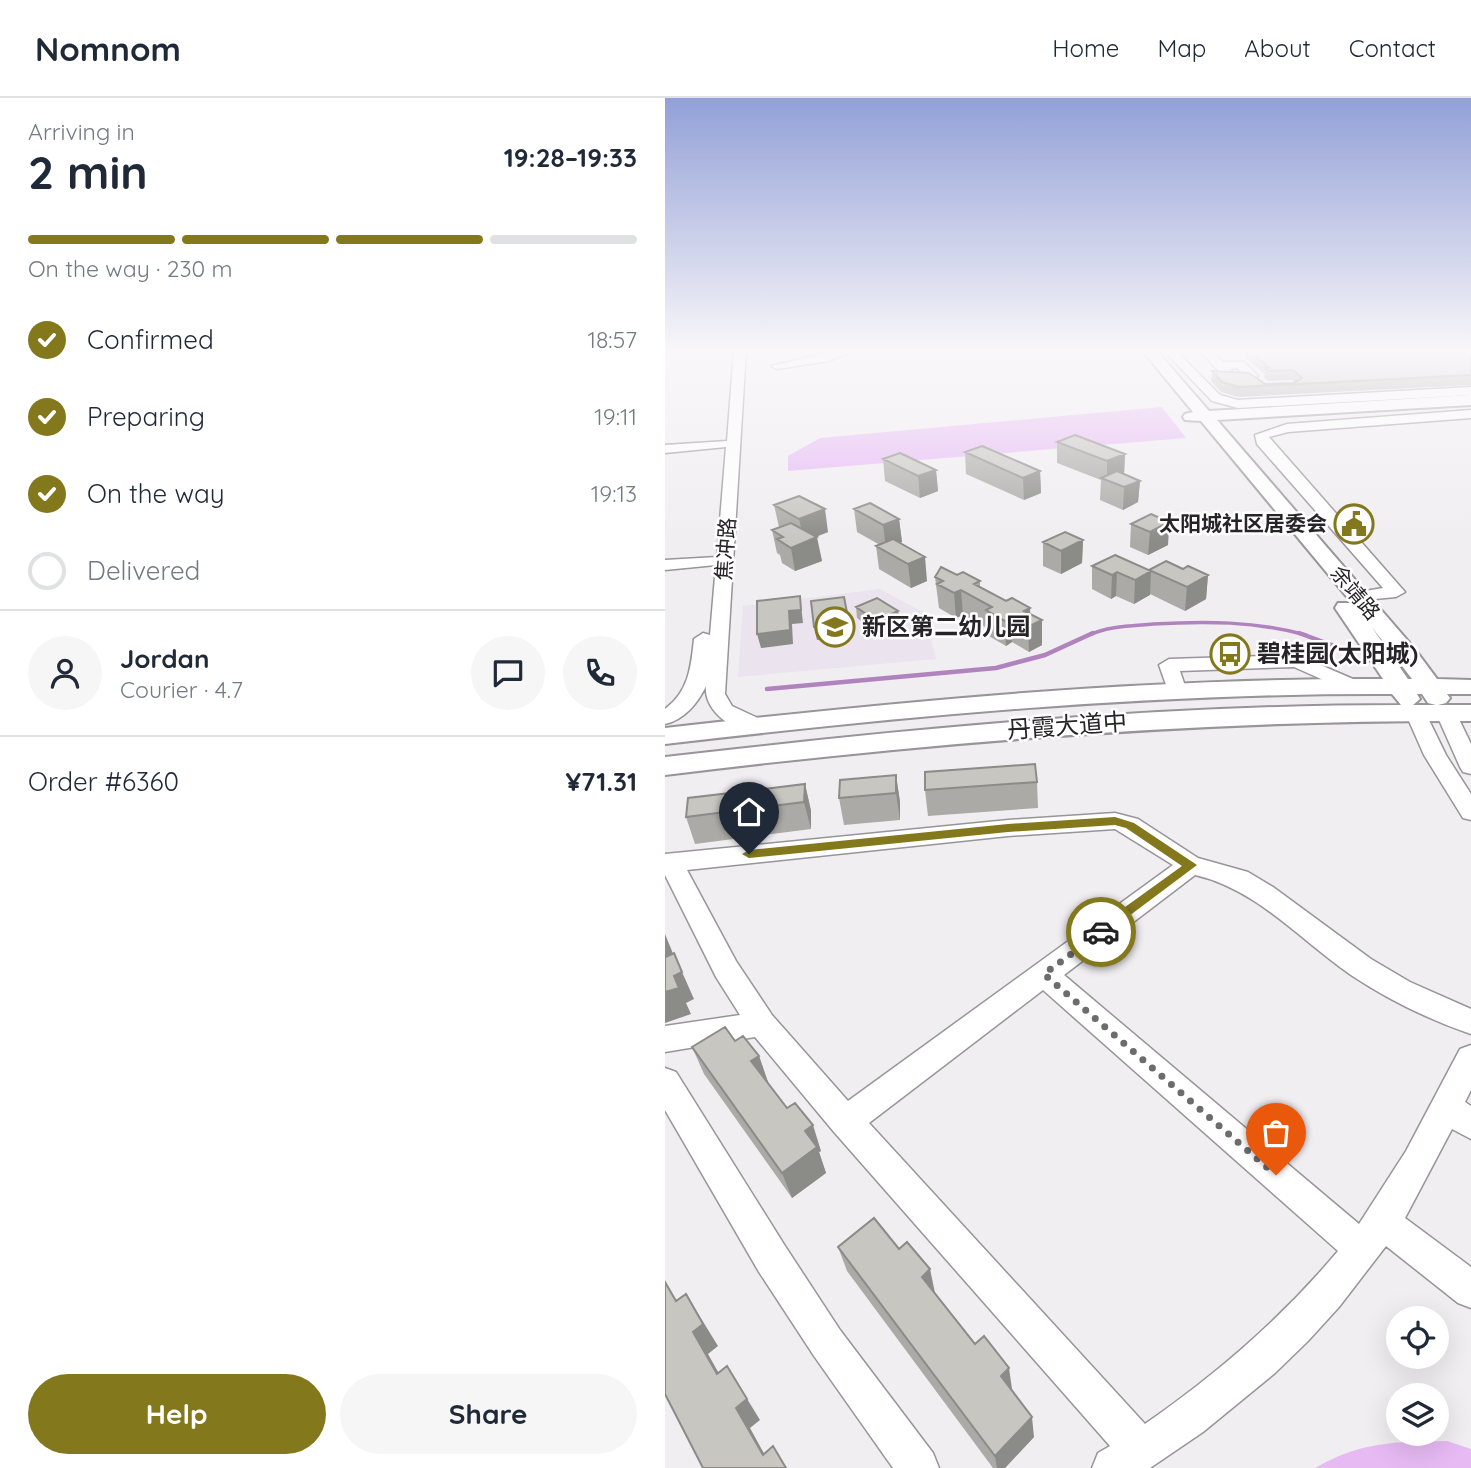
<!DOCTYPE html>
<meta charset="utf-8">
<style>
:root{--surface:#fff;--page:#f6f6f7;--text:#1f2937;--muted:#747a83;--line:#e0e1e3;--accent:#84781d}
body{margin:0;font-family:Quicksand,"Noto Sans SC",sans-serif;background:var(--page);color:var(--text);height:100vh;display:flex;flex-direction:column;font-size:26px;white-space:nowrap}
*{box-sizing:border-box;margin:0}
p{font-size:23px;color:var(--muted)}
.icon{flex:none;width:38px;height:38px;fill:none;stroke:currentColor;stroke-width:2;stroke-linecap:round;stroke-linejoin:round}
.map{position:relative;flex:1;overflow:hidden}
.side{display:flex;flex-direction:column;background:var(--surface);width:665px}
.side>*{flex:none}
.fabs{position:absolute;left:721px;top:1208px;display:grid;gap:14px}
.fabs a{display:grid;place-items:center;width:63px;height:63px;border-radius:50%;background:var(--surface);box-shadow:0 7px 28px #0002;font-size:35px}
.pin{position:absolute;display:grid;place-items:center;width:60px;height:60px;color:#fff;margin:-72px -30px;border-radius:50% 50% 50% 0;rotate:-45deg;box-shadow:0 0 7px #0007}
.pin .icon{rotate:45deg}
.courier{position:absolute;display:grid;place-items:center;width:70px;height:70px;margin:-35px;border:5px solid #84781d;border-radius:50%;background:#fff;color:#222;box-shadow:0 2px 9px #0007}
.head em{font-style:normal;font-weight:700}
.head div{display:flex;flex-direction:column-reverse}
.head{display:flex;align-items:center;justify-content:space-between;height:119px;padding:0 28px}
h1{font-size:46px;font-weight:700;line-height:52px}
.bar{display:grid;grid-template-columns:repeat(4,1fr);gap:10px 7px;align-content:center;height:84px;padding:0 28px}
.bar i{height:9px;border-radius:5px;background:var(--line)}
.bar .on{background:var(--accent)}
.bar p{grid-column:span 4}
.line{display:flex;align-items:center;gap:18px;padding:0 28px;border-top:2px solid var(--line)}
.line div{flex:1}
.round{display:grid;place-items:center;flex:none;width:74px;height:74px;border-radius:37px;background:var(--page)}
ol{padding:0 28px;list-style:none}
li{display:flex;align-items:center;gap:21px;height:77px}
li p{margin-inline-start:auto}
li .icon{padding:7px;border-radius:50%;background:var(--accent);color:#fff;stroke-width:4}
li:last-child{color:var(--muted)}
li i{width:38px;height:38px;border:4px solid var(--line);border-radius:50%}
.button{display:flex;gap:14px;margin-top:auto;padding:14px 28px}
.button a{flex:1;height:80px;border-radius:42px;background:var(--accent);color:#fff;font-size:28px;font-weight:700;line-height:80px;text-align:center}
.button a+a{background:var(--page);color:var(--text)}
header{display:flex;align-items:center;gap:42px;box-sizing:border-box;height:98px;padding:0 35px;background:var(--surface);border-bottom:2px solid var(--line)}
header strong{font-size:33px}
nav{display:flex;gap:38px;margin-inline-start:auto;font-size:24px}
main{display:flex;flex:1;min-height:0}
.map>svg:first-child{display:block}
</style>
<header>
<strong>Nomnom</strong>
<nav><a>Home</a><a>Map</a><a>About</a><a>Contact</a></nav>
</header>
<main>
<section class="side">
<div class="head"><div><h1>2 min</h1><p>Arriving in</p></div><em>19:28–19:33</em></div>
<div class="bar"><i class="on"></i><i class="on"></i><i class="on"></i><i></i><p>On the way · 230 m</p></div>
<ol>
<li><svg class="icon" aria-label="check" viewBox="0 0 24 24"><path d="M5 12l5 5 9-10"/></svg>Confirmed<p>18:57</p></li>
<li><svg class="icon" aria-label="check" viewBox="0 0 24 24"><path d="M5 12l5 5 9-10"/></svg>Preparing<p>19:11</p></li>
<li><svg class="icon" aria-label="check" viewBox="0 0 24 24"><path d="M5 12l5 5 9-10"/></svg>On the way<p>19:13</p></li>
<li><i></i>Delivered</li>
</ol>
<div class="line" style="height:126px"><a class="round"><svg class="icon" aria-label="person" viewBox="0 0 24 24"><circle cx="12" cy="8" r="4"/><path d="M4 21q1-7 8-7t8 7"/></svg></a><div><b>Jordan</b><p>Courier · 4.7</p></div><a class="round"><svg class="icon" aria-label="chat" viewBox="0 0 24 24"><path d="M4 5h16v11H9l-5 4z"/></svg></a><a class="round"><svg class="icon" aria-label="phone" viewBox="0 0 24 24"><path d="M5 4h4l2 5-3 2q2 4 5 5l2-3 5 2v4C11 20 4 13 5 4z"/></svg></a></div>
<div class="line" style="height:91px"><div>Order #6360</div><b>¥71.31</b></div>
<div class="button"><a>Help</a><a>Share</a></div>
</section>
<div class="map">
<svg width="806" height="1370" viewBox="0 0 806 1370">
<rect width="100%" height="100%" fill="#f1eef2"/>
<!-- built -->
<path fill="#ebe3ee" d="M215 491 260 515 271 561 73 579 78 508Z"/>
<!-- green -->
<path fill="#e7baf4" d="M497 309 521 340 123 373V358L155 340Z
M782 1343 806 1351V1370H650C697 1343 730 1344 782 1343Z"/>
<g fill="none" stroke-linecap="round" stroke-linejoin="round">
<!-- stream-far1 -->
<path stroke="#b183be" stroke-width="3.5" d="M424 537C444 528 467 528 488 526 540 523 590 523 641 537"/>
<!-- stream -->
<path stroke="#b183be" stroke-width="4.5" d="M634 535 672 549
M102 591 331 570 380 557 428 535"/>
<!-- minor casing -->
<g stroke="#989499" stroke-width="3">
<path id="minor" d="M69 252H81L60 596 67 608 97 622 101 627 97 632C73 638 38 614 41 588 33 605 19 622 0 626V611C24 593 26 569 29 541L38 535 45 537 51 467 0 472V462L52 459 61 349 0 355V347L62 343Z
M175 252H190L164 263 112 271 106 268Z
M534 252H545L558 264H579L593 278 587 282H562ZM572 270 577 275H569L564 271Z
M503 253H511L555 297 573 302 806 289V297L573 310 547 303 503 257Z
M806 312V320L623 334 604 339 740 494 731 499 688 503 685 499 688 495 718 490 592 346 590 337 622 326Z
M632 557 695 584 698 588 695 592H681L629 569 515 573 522 594 519 598H505L494 567 504 561Z
M750 608 757 610 760 614 781 657 806 696V722L798 720 759 657 740 614 743 610Z
M781 609 788 611 791 615 806 646V676L798 674 795 669 771 615 774 611Z
M450 715 473 721 533 760 583 774 608 789 706 861 745 884 806 911V936C765 922 722 901 686 877 635 842 592 791 530 777L399 877 694 1126 741 1053 795 951 806 947V992L800 1004 806 1008V1041L787 1031 740 1120 806 1169V1210L793 1205 721 1148 674 1209 643 1243 610 1275 538 1334 485 1370H427L433 1355 445 1348 169 1034 90 939 0 954V928L75 917 51 879 0 777V756L343 722ZM450 731 508 767 183 1003 107 917 71 863 22 772 343 738ZM378 892 673 1153C617 1220 552 1276 480 1326L204 1025Z
M0 970 11 974 120 1148 175 1232 268 1355 274 1370H228L149 1258 94 1174 0 1012Z"/>
</g>
<!-- major casing -->
<g stroke="#989499" stroke-width="4">
<path id="major" d="M477 252H491L544 313 806 297V307L552 322 749 550 772 581 806 582V596H782L785 600 781 605 773 607H806V623C536 622 268 644 0 677V659C244 631 490 607 736 607L727 596C484 595 241 618 0 646V630C238 603 478 580 718 581L670 510 673 505H687L536 323 520 322 518 319 520 316 528 314ZM706 528 747 581H743ZM752 596H757L763 605 771 607H748L755 601Z"/>
</g>
<!-- minor -->
<use href="#minor" fill="#fff" fill-rule="evenodd"/>
<!-- major -->
<use href="#major" fill="#fff" fill-rule="evenodd"/>
</g>
<!-- wall -->
<path fill="#abaaa6" d="M582 252H806V287L573 299 556 294 546 283 547 273 600 286 630 285 627 282 603 283 599 280 600 276 581 260Z
M392 344 460 356 459 376 475 383 473 404 458 412 435 402 436 382 392 365Z
M300 354 375 373 376 395 359 402 301 376Z
M218 361 271 372 273 393 255 400 220 383Z
M109 407 163 434 151 439 157 463 130 473 117 465 115 457 112 455 107 432 114 429Z
M189 411 234 421 237 444 234 445 262 483 246 490 214 471 211 448 215 447 192 434Z
M504 424 503 447 483 457 465 449 466 426Z
M418 442 417 465 396 476 378 468V444Z
M427 468 484 472 518 471 543 477 541 501 520 513 485 496 469 506 451 498 446 501 427 491Z
M292 477 315 483V490L341 503 365 510V516L377 522V547L364 554 347 544 341 548 322 537V530L298 517 291 520 274 510 270 479Z
M191 509 233 513 235 525 213 535 192 520Z
M231 677 235 704V722L179 727 174 700Z
M372 684 373 710 263 718 260 692Z
M140 686 146 713V731L30 746 21 719Z
M70 943 94 958 103 984V985L156 1053 154 1054 161 1075 127 1100 39 976 27 949Z
M173 1149 234 1151 270 1195 347 1291 369 1339 340 1370H328L182 1173Z"/>
<!-- shaded-wall -->
<path fill="#8b8b87" d="M460 356 459 377 442 382V363Z
M271 372 273 393 255 400 253 378Z
M375 373 376 395 359 402 358 380Z
M475 383 473 404 458 412 459 389Z
M160 411 163 434 139 443 134 421Z
M234 421 237 444 221 450 218 427Z
M504 424 503 447 483 457 485 434Z
M152 439 157 463 130 473 126 450Z
M418 442 417 465 396 476V453Z
M260 459 262 483 246 490 243 466Z
M486 473 485 497 469 506 470 482Z
M452 474 451 498 446 501 447 477Z
M543 477 541 501 520 513 522 489Z
M296 492 298 517 291 520 289 495Z
M135 498 138 525 127 526 128 546 96 550 92 536 124 513Z
M365 510 366 528 377 522V547L364 554 363 529 359 513Z
M233 513 235 525 213 535 212 523Z
M346 520 347 544 341 548 340 523Z
M184 525 186 538 152 542 149 529Z
M231 677 235 704V722L231 695Z
M140 686 146 713V731L139 704Z
M0 836 9 858 2 862 0 858Z
M17 874 29 901 21 905 26 916 0 925V894L9 878Z
M94 958 103 984 96 989 86 963Z
M148 1027 156 1053 154 1054 161 1075 127 1100 117 1075 140 1033Z
M265 1171 270 1195 262 1202 257 1179Z
M21 1196 53 1248 43 1256 66 1297 52 1276 28 1234Z
M62 1268 95 1322 85 1330 107 1370 98 1357 71 1310Z
M344 1270 347 1291 338 1299 336 1278Z
M367 1319 369 1339 340 1370H332L330 1358Z"/>
<!-- building -->
<path fill="#c7c6c1" stroke="#8b8b87" stroke-width="2" d="M584 252H806V277L574 289 557 284 547 273 584 275 600 286 629 285 637 280 628 272 604 273 600 270H605Z
M410 337 460 356 442 363 392 344Z
M317 348 375 373 358 380 300 354Z
M235 355 271 372 253 378 218 361Z
M452 373 475 383 459 389 436 380Z
M134 398 160 411 134 421 109 407Z
M205 405 234 421 218 427 189 411Z
M486 416 504 424 485 434 466 426Z
M126 425 152 439 126 450 112 441 118 439 107 432Z
M400 434 418 442 396 453 378 444Z
M228 441 260 459 243 466 211 448Z
M450 457 486 473 470 482 452 474 447 477 427 468Z
M501 463 518 471 523 468 543 477 522 489 484 472Z
M276 469 292 477 298 474 315 483 309 486 341 503 347 500 365 510 359 513 377 522 363 529 346 520 340 523 321 512 327 509 296 492 289 495 272 486 278 483 270 479Z
M135 498 136 512 124 513 125 532 92 536V503Z
M179 499 184 525 149 529 146 503Z
M212 500 233 513 212 523 191 509Z
M370 666 372 684 260 692V674Z
M231 677V695L174 700 175 682Z
M140 686 139 704 21 719 23 700Z
M9 855 17 874 9 878 14 890 0 894V857L1 859Z
M60 929 70 943 78 938 94 958 86 963 122 1010 130 1005 148 1027 140 1033 152 1049 117 1075 27 949Z
M209 1120 234 1151 242 1144 265 1171 257 1179 310 1246 319 1238 344 1270 336 1278 367 1319 330 1358 173 1149Z
M0 1184 11 1203 21 1196 38 1226 28 1234 52 1276 62 1268 82 1301 71 1310 98 1357 108 1348 121 1370H38L0 1296Z"/>
<!-- sky -->
<linearGradient id="sky" x2="0" y2="1"><stop stop-color="#92a0d7"/><stop offset="0.57" stop-color="#f9f7f9"/><stop offset="1" stop-color="#f9f7f9" stop-opacity="0"/></linearGradient>
<rect width="806" height="444" fill="url(#sky)"/>
<!-- route -->
<path fill="#84781d" d="M450 719 469 725 532 767 436 839 429 834 431 830 517 768 461 730 450 727 343 734 84 760 77 756 84 752 343 726Z"/>
<g fill="none" stroke-linecap="round" stroke-linejoin="round">
<!-- done -->
<path stroke="#6d6b6d" stroke-width="7" stroke-dasharray="0 12.6" d="M436 834 379 876 611 1077"/>
</g>
<!-- icons -->
<defs>
<g id="civic-ring" transform="scale(2.0125)"><circle r="9.5" fill="#fff" stroke="#84781d" stroke-width="1.5"/><path d="M-.6-6.5H3V-4.5H.6V-3L4-1V1h2V6H-6V1h2V-1L-.6-3ZM-1.2 2.5V6h2.4V2.5Z" fill="#84781d"/></g>
<g id="school-ring" transform="scale(2.0125)"><circle r="9.5" fill="#fff" stroke="#84781d" stroke-width="1.5"/><path d="M0-5L7-2L0 1L-7-2ZM-4 1L0 2.5L4 1V4Q0 6-4 4Z" fill="#84781d"/></g>
<g id="bus-ring" transform="scale(2.0125)"><circle r="9.5" fill="#fff" stroke="#84781d" stroke-width="1.5"/><path d="M-5-6H5V4H4V6H2V4H-2V6H-4V4H-5ZM-3.5-4V0h7V-4ZM-3.5 1.2v1.5H-2V1.2ZM2 1.2v1.5H3.5V1.2Z" fill="#84781d"/></g>
</defs>
<g fill-rule="evenodd">
<use href="#civic-ring" x="689" y="426"/>
<use href="#school-ring" x="170" y="529"/>
<use href="#bus-ring" x="565" y="556"/>
</g>
<g text-anchor="middle" stroke-width="5" stroke-linejoin="round" paint-order="stroke">
<!-- far-poi labels -->
<g font-size="21" font-weight="bold" fill="#262426" stroke="#fff" text-anchor="end">
<text x="662" y="433">太阳城社区居委会</text>
</g>
<!-- far-street labels -->
<g font-size="21" fill="#262426" stroke="#fff">
<text transform="translate(61 451) rotate(-86)" y="7">焦冲路</text>
<text transform="translate(690 495) rotate(50)" y="7">余靖路</text>
</g>
<!-- poi labels -->
<g font-size="24" font-weight="bold" fill="#262426" stroke="#fff" text-anchor="start">
<text x="197" y="537">新区第二幼儿园</text>
<text x="592" y="564">碧桂园(太阳城)</text>
</g>
<!-- street labels -->
<g font-size="24" fill="#262426" stroke="#fff">
<text transform="translate(402 628) rotate(-4)" y="8">丹霞大道中</text>
</g>
</g>
</svg>
<div class="fabs">
<a><svg class="icon" aria-label="locate" viewBox="0 0 24 24"><circle cx="12" cy="12" r="6"/><path d="M12 2v4M12 18v4M2 12h4M18 12h4"/></svg></a>
<a><svg class="icon" aria-label="layers" viewBox="0 0 24 24"><path d="M12 4l9 5-9 5-9-5zM3 14l9 5 9-5"/></svg></a>
</div>
<div class="pin" style="left:611px;top:1077px;background:#ea580c"><svg class="icon" aria-label="bag" viewBox="0 0 24 24"><path d="M5 8h14l-1 12H6zM9 8a3 3 0 0 1 6 0"/></svg></div>
<div class="pin" style="left:84px;top:756px;background:#1f2937"><svg class="icon" aria-label="home" viewBox="0 0 24 24"><path d="M3 11l9-7 9 7M6 9v11h12V9"/></svg></div>
<div class="courier" style="left:436px;top:834px"><svg class="icon" aria-label="car" viewBox="0 0 24 24"><path d="M5 17H2v-5l4-1 3-4h7l3 4 3 1v5h-3M9 17h6M6 11h13"/><circle cx="7" cy="17" r="2"/><circle cx="17" cy="17" r="2"/></svg></div>
</div>
</main>
